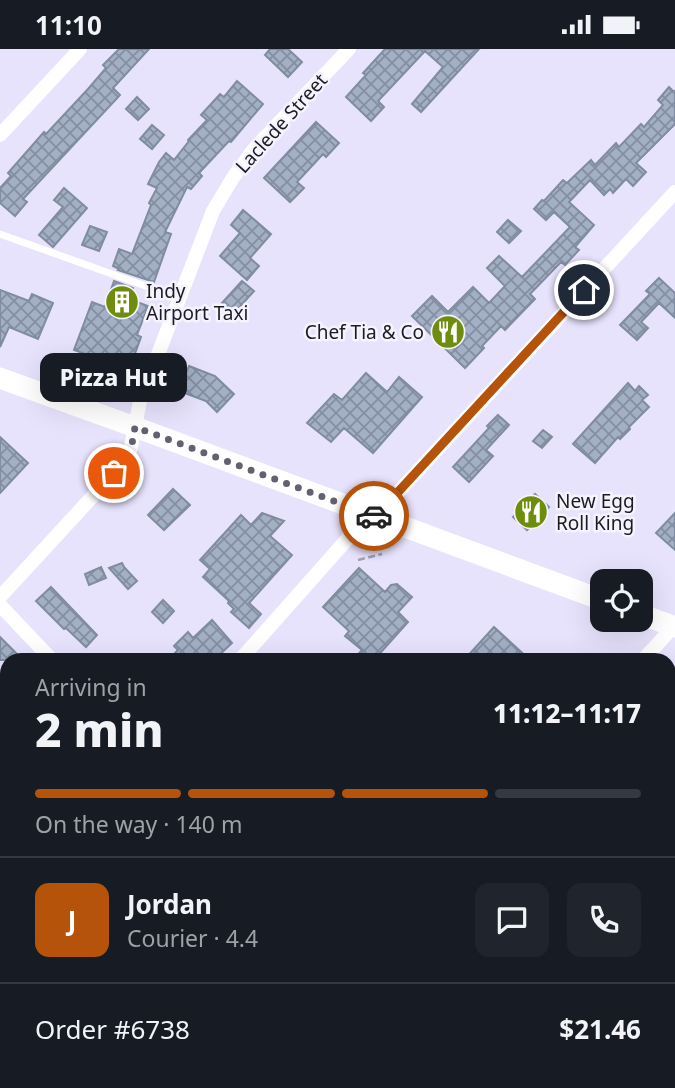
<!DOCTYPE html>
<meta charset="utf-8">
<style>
:root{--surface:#171b24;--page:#20242c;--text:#f1f3f6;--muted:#9ea1a6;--line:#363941;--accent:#b45309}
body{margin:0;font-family:"Noto Sans",sans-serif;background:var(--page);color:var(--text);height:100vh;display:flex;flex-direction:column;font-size:26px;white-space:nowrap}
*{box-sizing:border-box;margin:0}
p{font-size:23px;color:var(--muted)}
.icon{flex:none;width:38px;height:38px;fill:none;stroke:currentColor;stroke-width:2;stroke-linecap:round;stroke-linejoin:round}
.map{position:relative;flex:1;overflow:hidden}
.side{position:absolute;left:0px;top:604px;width:676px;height:436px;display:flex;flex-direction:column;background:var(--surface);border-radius:21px 21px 0 0;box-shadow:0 7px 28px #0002}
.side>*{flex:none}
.tools{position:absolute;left:590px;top:520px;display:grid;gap:14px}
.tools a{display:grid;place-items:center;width:63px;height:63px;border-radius:14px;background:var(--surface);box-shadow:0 7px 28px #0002;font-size:35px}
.pin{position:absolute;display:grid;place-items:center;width:60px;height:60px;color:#fff;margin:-30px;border:4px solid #fff;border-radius:50%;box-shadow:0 2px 7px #0007}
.courier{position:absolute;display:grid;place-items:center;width:70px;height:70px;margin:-35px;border:5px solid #b45309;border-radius:50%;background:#fff;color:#222;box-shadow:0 2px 9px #0007}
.bubble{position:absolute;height:49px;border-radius:14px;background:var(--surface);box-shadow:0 7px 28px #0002;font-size:23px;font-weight:800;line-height:49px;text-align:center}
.headline em{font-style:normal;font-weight:800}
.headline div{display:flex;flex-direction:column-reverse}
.headline{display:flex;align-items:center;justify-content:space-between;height:119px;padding:0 35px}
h1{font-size:46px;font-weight:800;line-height:52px}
.bar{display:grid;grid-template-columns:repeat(4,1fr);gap:10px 7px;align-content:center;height:84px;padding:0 35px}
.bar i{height:9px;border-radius:5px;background:var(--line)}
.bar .selected{background:var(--accent)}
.bar p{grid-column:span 4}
.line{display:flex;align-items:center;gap:18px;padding:0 35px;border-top:2px solid var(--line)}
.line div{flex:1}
.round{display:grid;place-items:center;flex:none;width:74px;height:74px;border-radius:14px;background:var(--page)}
.status{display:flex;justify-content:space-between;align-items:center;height:49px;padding:0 35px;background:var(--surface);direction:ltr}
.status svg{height:19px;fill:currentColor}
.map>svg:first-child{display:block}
</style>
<div class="status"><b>11:10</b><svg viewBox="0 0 49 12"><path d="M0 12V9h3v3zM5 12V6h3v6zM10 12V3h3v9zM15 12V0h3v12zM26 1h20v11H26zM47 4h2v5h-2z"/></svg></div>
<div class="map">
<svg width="675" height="1039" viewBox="0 0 675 1039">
<defs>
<pattern id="building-cross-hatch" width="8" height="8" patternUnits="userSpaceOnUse" patternTransform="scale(1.75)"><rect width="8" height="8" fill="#a2afc5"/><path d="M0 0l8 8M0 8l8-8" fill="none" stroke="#838ea0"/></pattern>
</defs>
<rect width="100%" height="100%" fill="#e8e3fd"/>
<!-- building -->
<path fill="url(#building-cross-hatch)" stroke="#7f8ca1" stroke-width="2" d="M119 0H149L113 39 120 46 23 150 27 153 15 167 0 154V139L11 127 8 124 44 83 46 85 88 40 106 19 103 16Z
M270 0H288L302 13 288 28 265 6Z
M385 0H479L421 63 412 55 443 18 425 2 378 52 384 58 371 72 346 48 366 26 363 24Z
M237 32 263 55 231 93 229 92 199 124 202 127 191 140 187 138 165 183 171 185 154 233 118 221 119 220 113 217 119 200 132 205 151 156 149 154 157 139 148 135 159 113 166 104 174 111 189 92 188 91 207 71 201 66 220 45 224 48Z
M669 38 674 43 675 42V75L636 114 646 123 633 137 626 130 613 144 610 140 604 146 590 131 569 153 594 176 575 198 579 201 565 216 561 213 530 245 535 250 505 281 501 277 482 297 484 299 465 319 412 267 432 247 448 263 473 238 489 254 505 237 487 219 499 207 522 228 570 178 554 163 546 171 534 160 542 151 544 152 563 131 567 134 591 111 595 116 616 94 619 98 641 75 644 78 663 56 658 51Z
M137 48 149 60 138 71 126 60Z
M316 73 339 94 326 108 323 105 297 133 304 139 290 153 264 129Z
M152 76 164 86 152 100 140 90Z
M64 139 87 159 53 198 39 186 63 158 54 151Z
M243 161 271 185 250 209 259 217 247 231 220 207 240 184 231 176Z
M508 171 521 182 509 194 497 183Z
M90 177 107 183 99 202 82 196Z
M659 229 675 244V269L659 254 641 273 648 279 637 291 620 276 650 245 646 242Z
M114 232 133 239 129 250 148 257 137 286 141 288 129 321 74 301 92 253 105 258Z
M242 232 254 242 234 264 222 254Z
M0 241 29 252 32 245 53 254 38 290 9 278 0 298Z
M189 317 215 327 234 345 217 363 206 352 179 342Z
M366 324 387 343 399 328 422 348 373 404 344 379 331 393 307 374 334 345 342 351Z
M628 334 635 342 639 337 648 346 642 351 649 358 629 378 630 380 620 390 618 388 595 414 573 395Z
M498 366 509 376 486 401 493 407 469 433 453 418 489 379 487 377Z
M543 381 552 388 542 399 533 392Z
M0 388 28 414 0 444Z
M173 440 190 456 164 481 148 466Z
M535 445 549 458 527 481 513 468Z
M262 464 284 472 270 487 292 506 249 554 261 565 249 579 231 563 234 560 228 554 229 552 203 528 210 520 200 511 241 466 251 476Z
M675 464V501L656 484Z
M122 514 124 518 137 532 128 540 109 519Z
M101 518 106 529 89 536 85 525Z
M359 519 385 543 391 536 397 535 412 548 398 563 408 573 374 611H353L362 601 345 587 349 582 323 558Z
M51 538 97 586 86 598 66 579 64 580 36 552Z
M163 551 174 562 163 574 152 563Z
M212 571 232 594 214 611H168L178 601 174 597 188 583 193 589Z
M494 578 530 611H464Z
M0 588 23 611H0Z"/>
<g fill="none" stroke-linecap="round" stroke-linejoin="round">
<!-- path -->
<path stroke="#a4a0b5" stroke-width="2.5" stroke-dasharray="7 3.5" stroke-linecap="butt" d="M358 511 382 505"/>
<!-- lane -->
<path stroke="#fff" stroke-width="7" d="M0 185 179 249
M668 687 675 693
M668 704 675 709
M668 1012 675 1004
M646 1039 651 1032"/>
<!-- street -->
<path stroke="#fff" stroke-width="14" d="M0 86 80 0
M0 548 129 408 140 352 213 162 234 127 254 100 349 0
M0 556 52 611
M240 611 350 487 376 467 675 143
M643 611 674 577
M0 875 7 867
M476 1032 483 1039
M255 1039 261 1032"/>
<!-- primary -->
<path stroke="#fff" stroke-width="21" d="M0 329 135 378 602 551
M640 565 675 578"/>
</g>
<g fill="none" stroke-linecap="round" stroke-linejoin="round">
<!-- done -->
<path stroke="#63606f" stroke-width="7" stroke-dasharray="0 12.6" d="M114 424 130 406 135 378 374 467"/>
<!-- route -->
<path stroke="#b45309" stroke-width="9" d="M374 467H376L584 241"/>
</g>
<!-- icons -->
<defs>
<g id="building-disc" transform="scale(1.75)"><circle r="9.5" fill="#6f8d0d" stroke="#f5f3fd"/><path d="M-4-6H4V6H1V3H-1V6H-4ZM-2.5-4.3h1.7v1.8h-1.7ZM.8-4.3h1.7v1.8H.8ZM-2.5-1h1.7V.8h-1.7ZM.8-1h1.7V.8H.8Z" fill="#fff"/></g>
<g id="restaurant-disc" transform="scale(1.75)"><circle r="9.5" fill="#6f8d0d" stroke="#f5f3fd"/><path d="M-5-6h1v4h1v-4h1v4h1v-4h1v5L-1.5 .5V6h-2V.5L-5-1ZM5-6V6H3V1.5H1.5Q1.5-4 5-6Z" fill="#fff"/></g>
</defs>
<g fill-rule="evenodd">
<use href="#building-disc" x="122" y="253"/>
<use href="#restaurant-disc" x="448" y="283"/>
<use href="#restaurant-disc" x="531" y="463"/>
</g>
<g text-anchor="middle" stroke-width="5" stroke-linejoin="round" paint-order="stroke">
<!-- street labels -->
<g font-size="19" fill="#1c1a23" stroke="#f5f3fd">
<text transform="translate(281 74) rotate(-48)" y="7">Laclede Street</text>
</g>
<!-- poi labels -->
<g font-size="19" fill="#1c1a23" stroke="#f5f3fd" text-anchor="start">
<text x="146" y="249">Indy<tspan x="146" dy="22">Airport Taxi</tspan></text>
<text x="424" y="290" text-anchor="end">Chef Tia &amp; Co</text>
<text x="556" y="459">New Egg<tspan x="556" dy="22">Roll King</tspan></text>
</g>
</g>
</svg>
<div class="tools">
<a><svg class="icon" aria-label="locate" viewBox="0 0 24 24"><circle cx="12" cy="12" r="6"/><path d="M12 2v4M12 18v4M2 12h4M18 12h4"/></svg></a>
</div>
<div class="pin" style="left:114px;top:424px;background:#ea580c"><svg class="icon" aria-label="bag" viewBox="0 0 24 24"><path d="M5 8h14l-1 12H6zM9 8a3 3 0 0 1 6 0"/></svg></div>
<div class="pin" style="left:584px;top:241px;background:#1f2937"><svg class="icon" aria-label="home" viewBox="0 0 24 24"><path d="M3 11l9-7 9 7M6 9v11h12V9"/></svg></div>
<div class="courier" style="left:374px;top:467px"><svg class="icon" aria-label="car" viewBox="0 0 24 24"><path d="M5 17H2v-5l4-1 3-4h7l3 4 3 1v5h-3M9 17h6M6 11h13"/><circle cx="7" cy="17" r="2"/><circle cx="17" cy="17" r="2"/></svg></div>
<div class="bubble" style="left:40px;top:304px;width:147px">Pizza Hut</div>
<section class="side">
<div class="headline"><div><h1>2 min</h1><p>Arriving in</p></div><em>11:12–11:17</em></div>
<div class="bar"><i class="selected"></i><i class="selected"></i><i class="selected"></i><i></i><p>On the way · 140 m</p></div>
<div class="line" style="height:126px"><b class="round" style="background:var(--accent);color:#fff">J</b><div><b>Jordan</b><p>Courier · 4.4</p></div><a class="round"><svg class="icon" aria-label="chat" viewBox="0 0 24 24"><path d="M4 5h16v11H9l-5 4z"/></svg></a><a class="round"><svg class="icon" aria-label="phone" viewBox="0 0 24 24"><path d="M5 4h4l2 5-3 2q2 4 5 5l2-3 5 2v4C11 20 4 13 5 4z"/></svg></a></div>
<div class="line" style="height:91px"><div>Order #6738</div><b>$21.46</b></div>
</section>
</div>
